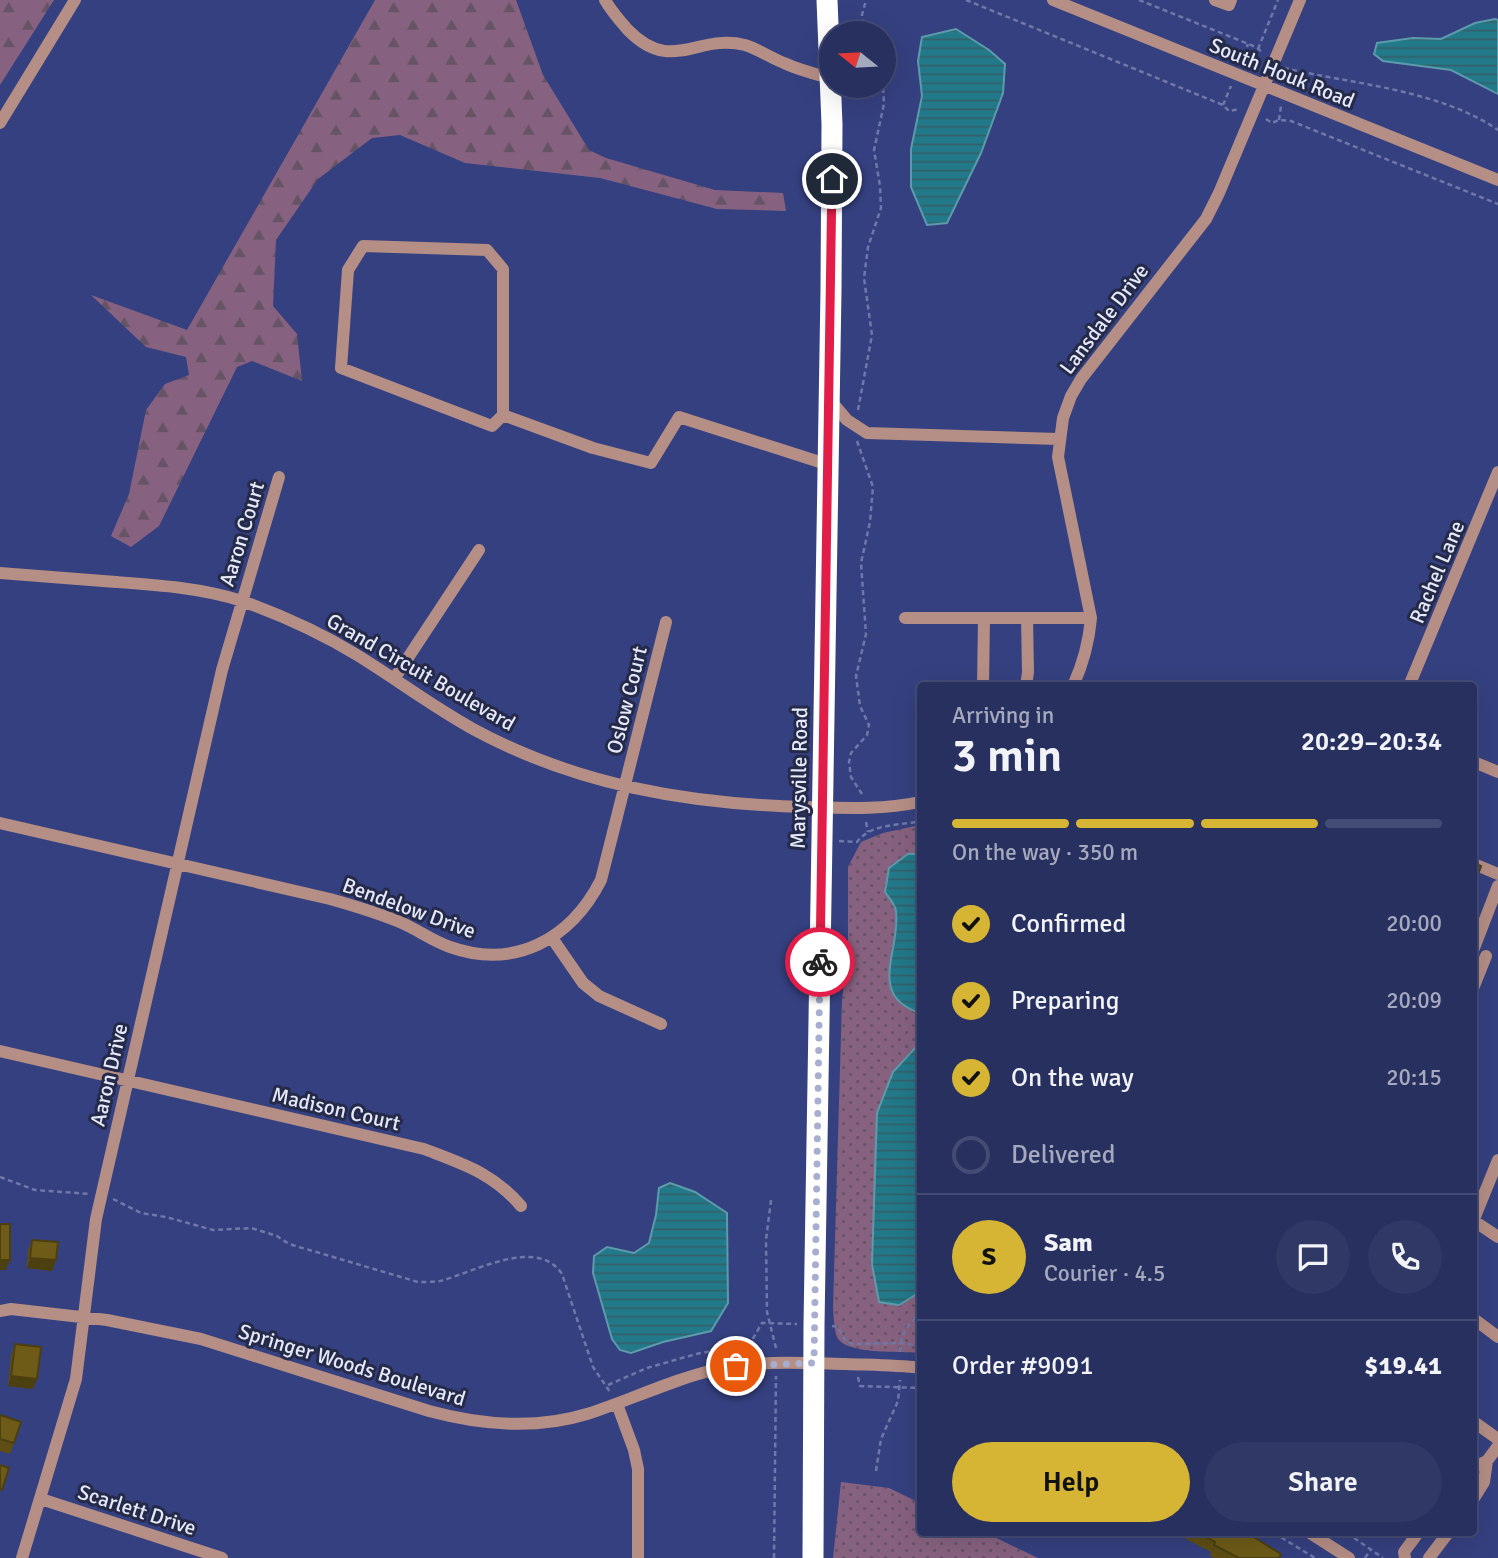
<!DOCTYPE html>
<meta charset="utf-8">
<style>
:root{--surface:#283060;--page:#303866;--text:#f1f3f6;--muted:#a5a9bd;--line:#444b75;--accent:#d6b534}
body{margin:0;font-family:Signika,sans-serif;background:var(--page);color:var(--text);height:100vh;display:flex;flex-direction:column;font-size:26px;white-space:nowrap}
*{box-sizing:border-box;margin:0}
p{font-size:23px;color:var(--muted)}
.icon{flex:none;width:38px;height:38px;fill:none;stroke:currentColor;stroke-width:2;stroke-linecap:round;stroke-linejoin:round}
.map{position:relative;flex:1;overflow:hidden}
.panel{position:absolute;left:917px;top:682px;width:560px;height:854px;display:flex;flex-direction:column;background:var(--surface);border-radius:7px;box-shadow:0 7px 28px #0002,0 0 0 2px var(--line)}
.panel>*{flex:none}
.needle{width:46px;rotate:288deg}
.controls{position:absolute;left:819px;top:21px;display:grid;gap:14px}
.controls a{display:grid;place-items:center;width:77px;height:77px;border-radius:50%;background:var(--surface);box-shadow:0 7px 28px #0002,0 0 0 2px var(--line);font-size:35px}
.pin{position:absolute;display:grid;place-items:center;width:60px;height:60px;color:#fff;margin:-30px;border:4px solid #fff;border-radius:50%;box-shadow:0 2px 7px #0007}
.courier{position:absolute;display:grid;place-items:center;width:70px;height:70px;margin:-35px;border:5px solid #e11d48;border-radius:50%;background:#fff;color:#222;box-shadow:0 2px 9px #0007}
.head em{font-style:normal;font-weight:600}
.head div{display:flex;flex-direction:column-reverse}
.head{display:flex;align-items:center;justify-content:space-between;height:119px;padding:0 35px}
h1{font-size:46px;font-weight:600;line-height:52px}
.bar{display:grid;grid-template-columns:repeat(4,1fr);gap:10px 7px;align-content:center;height:84px;padding:0 35px}
.bar i{height:9px;border-radius:5px;background:var(--line)}
.bar .active{background:var(--accent)}
.bar p{grid-column:span 4}
.line{display:flex;align-items:center;gap:18px;padding:0 35px;border-top:2px solid var(--line)}
.line div{flex:1}
.round{display:grid;place-items:center;flex:none;width:74px;height:74px;border-radius:37px;background:var(--page)}
ol{padding:0 35px;list-style:none}
li{display:flex;align-items:center;gap:21px;height:77px}
li p{margin-inline-start:auto}
li .icon{padding:7px;border-radius:50%;background:var(--accent);color:#111;stroke-width:4}
li:last-child{color:var(--muted)}
li i{width:38px;height:38px;border:4px solid var(--line);border-radius:50%}
.action{display:flex;gap:14px;margin-top:auto;padding:14px 35px}
.action a{flex:1;height:80px;border-radius:42px;background:var(--accent);color:#111;font-size:28px;font-weight:600;line-height:80px;text-align:center}
.action a+a{background:var(--page);color:var(--text)}
.map>svg:first-child{display:block}
</style>
<div class="map">
<svg width="1498" height="1558" viewBox="0 0 1498 1558">
<defs>
<pattern id="green-dots" width="8" height="8" patternUnits="userSpaceOnUse" patternTransform="scale(1.75)"><rect width="8" height="8" fill="#876280"/><path d="M2 2h.1M6 6h.1" fill="none" stroke="#665466" stroke-width="1.8" stroke-linecap="round"/></pattern>
<pattern id="forest-firs" width="22" height="20" patternUnits="userSpaceOnUse" patternTransform="scale(1.75)"><rect width="22" height="20" fill="#876280"/><path d="M5 1l3.5 6h-7zM16 11l3.5 6h-7z" fill="#665466"/></pattern>
<pattern id="water-rules" width="6" height="5" patternUnits="userSpaceOnUse" patternTransform="scale(1.75)"><rect width="6" height="5" fill="#22798a"/><path d="M0 2.5h6" fill="none" stroke="#34606a"/></pattern>
</defs>
<rect width="100%" height="100%" fill="#354080"/>
<!-- green -->
<path fill="url(#green-dots)" d="M920 825V1353C902 1351 845 1355 837 1337 834 1329 834 1318 833 1309L842 1000 848 946V867L861 842 883 833Z
M841 1482 889 1488 920 1503V1533H986L1038 1558H833Z"/>
<!-- forest -->
<path fill="url(#forest-firs)" d="M0 0H54L0 85Z
M375 0H516L543 75 589 150 606 158 715 190 783 193 786 211 717 209 600 178 465 163 400 135 372 138 318 179 276 240 273 306 297 334 302 381 252 361 237 367 159 526 131 547 111 536 129 494 146 410 165 384 189 375 186 357 146 347 91 295 187 330Z"/>
<!-- water -->
<path fill="url(#water-rules)" stroke="#5c9bab" stroke-width="2" d="M1495 19 1498 20V94L1451 70 1383 61 1374 54 1377 43 1413 38 1441 39 1475 23Z
M956 29 989 50 1005 64 1003 93 981 153 947 223 927 225 911 187V149L922 96 918 61 922 37Z
M908 854H920V1013C866 995 901 951 896 911 895 904 889 898 885 892L889 868Z
M916 1047 920 1048V1292L899 1305 879 1302 872 1264 877 1113 893 1072Z
M670 1183 695 1192 727 1213 728 1303 711 1331 663 1342 631 1353 620 1350 612 1339 593 1273 594 1256 607 1247 634 1253 649 1243 656 1215 659 1188Z"/>
<g fill="none" stroke-linecap="round" stroke-linejoin="round">
<!-- path -->
<path stroke="#6f78a8" stroke-width="2.5" stroke-dasharray="5 3.5" stroke-linecap="butt" d="M966 0 1223 105 1229 111 1240 109
M1139 0 1256 47 1262 52
M863 33 862 15 866 0
M1258 49 1278 0
M1241 63 1248 44
M1284 68C1353 84 1440 90 1498 130
M1223 105 1231 86
M1266 119 1272 123 1279 120 1291 121 1498 204
M1279 120 1281 106
M858 410 872 335 864 278 868 247 881 208 880 186 874 150 884 104 883 86
M857 441 873 487 870 522 861 563 866 634 856 676 860 706 869 725 867 735 851 753 849 762 851 777 862 794
M866 822 868 832
M839 841 857 842C871 823 899 826 920 821
M0 1177 35 1190 90 1194
M113 1199 141 1213 166 1217 213 1230 251 1228 277 1236 289 1244 418 1282C425 1282 433 1282 440 1281 475 1272 537 1236 562 1274L593 1367 610 1392
M771 1200 766 1240 767 1312 776 1348
M832 1326 838 1327 845 1340 852 1344 901 1343 920 1346
M900 1352C901 1334 906 1326 920 1314
M858 1377 860 1386 920 1388
M608 1385 647 1368 696 1354 743 1345 752 1340 762 1323 797 1324
M876 1471 881 1439 898 1401 900 1380
M1274 1533 1315 1558
M1347 1533 1383 1558
M774 1558 776 1376
M1365 1558 1371 1549"/>
<!-- minor -->
<path stroke="#b58e85" stroke-width="12" d="M605 0C611 11 620 21 628 30 672 75 697 33 745 45 758 49 771 58 784 63 799 70 815 74 830 78
M1053 0 1498 180
M1215 0 1229 5 1231 0
M0 123 75 0
M830 400 847 420 867 433 1059 439
M503 415 492 426 341 368 348 270 363 246 487 250 503 269V415L593 448 651 463 679 417 829 465
M0 573C39 576 77 579 116 582 158 585 202 588 242 601 281 615 321 633 357 655 396 679 433 707 473 729 576 785 688 804 805 807 844 808 882 810 920 802
M905 618H1091
M394 679 479 550
M983 686 984 618
M1026 686 1028 672 1027 618
M1073 686C1083 664 1089 642 1091 618L1058 457 1063 418 1071 396 1081 379 1206 219 1219 193 1300 0
M1409 686 1498 472
M1474 762 1498 772
M0 823 330 899C355 906 378 913 402 923 418 930 433 941 450 947 515 970 571 939 601 880L666 622
M1474 864 1498 874
M552 938 583 983 599 996 661 1024
M1474 948 1498 886
M1474 986 1486 956
M0 1051 424 1149C463 1164 493 1173 521 1206
M1474 1219 1498 1160
M1474 1221 1498 1237
M0 1311 11 1309 107 1320 201 1339 429 1411C481 1425 535 1430 587 1414 631 1400 673 1379 718 1369 759 1360 804 1363 846 1364 871 1365 896 1365 920 1368
M1474 1319 1498 1337
M617 1404 634 1450 638 1469V1558
M1474 1422 1498 1439
M1474 1467 1487 1461
M1474 1498 1484 1482 1487 1461 1498 1446
M41 1499 222 1558
M1310 1533 1349 1558
M22 1558 76 1379 96 1219 222 670 279 477
M1405 1558 1404 1552 1418 1533
M1429 1558 1448 1533"/>
<!-- highway -->
<path stroke="#fff" stroke-width="21" d="M813 1558 814 1325 831 290 832 124 827 0"/>
</g>
<!-- wall -->
<path fill="#5e4e14" d="M32 1240 56 1260 52 1271 27 1268 28 1250Z
M15 1344 33 1389 8 1386 11 1355Z
M0 1415 21 1422 10 1454 0 1451Z
M1169 1533H1247L1281 1554 1280 1558H1214L1210 1556 1211 1552 1182 1537 1181 1538Z"/>
<!-- shaded-wall -->
<path fill="#4c4010" d="M30 1258 56 1260 52 1271 27 1268Z
M0 1260H10L6 1270H0Z
M11 1376 37 1379 33 1389 8 1386Z"/>
<!-- building -->
<path fill="#6d5b17" stroke="#4c4010" stroke-width="2" d="M1474 863 1481 866 1474 886Z
M0 1224H10V1260H0Z
M32 1240 58 1242 56 1260 30 1258Z
M15 1344 41 1347 37 1379 11 1376Z
M0 1415 21 1422 14 1443 0 1439Z
M0 1465 9 1468 2 1490 0 1489Z
M1199 1533H1247L1281 1554 1279 1558H1239L1214 1545 1215 1542Z"/>
<g fill="none" stroke-linecap="round" stroke-linejoin="round">
<!-- done -->
<path stroke="#a7aecf" stroke-width="7" stroke-dasharray="0 12.6" d="M736 1366 814 1363 820 962"/>
<!-- route -->
<path stroke="#e11d48" stroke-width="9" d="M820 962 832 179"/>
</g>
<g text-anchor="middle" stroke-width="6" stroke-linejoin="round" paint-order="stroke">
<!-- street labels -->
<g font-size="21" fill="#e5e9f9" stroke="#242a48">
<text transform="translate(1282 73) rotate(22)" y="7">South Houk Road</text>
<text transform="translate(1104 319) rotate(-53)" y="7">Lansdale Drive</text>
<text transform="translate(242 534) rotate(-73)" y="7">Aaron Court</text>
<text transform="translate(1437 572) rotate(-67)" y="7">Rachel Lane</text>
<text transform="translate(421 672) rotate(30)" y="7">Grand Circuit Boulevard</text>
<text transform="translate(627 700) rotate(-76)" y="7">Oslow Court</text>
<text transform="translate(799 778) rotate(-89)" y="7">Marysville Road</text>
<text transform="translate(409 908) rotate(20)" y="7">Bendelow Drive</text>
<text transform="translate(109 1075) rotate(-77)" y="7">Aaron Drive</text>
<text transform="translate(336 1109) rotate(13)" y="7">Madison Court</text>
<text transform="translate(352 1365) rotate(17)" y="7">Springer Woods Boulevard</text>
<text transform="translate(137 1510) rotate(18)" y="7">Scarlett Drive</text>
</g>
</g>
</svg>
<div class="controls">
<a><svg class="needle" viewBox="-14 -14 28 28"><path d="M0-13l5 13h-10z" fill="#e53935"/><path d="M0 13l5-13h-10z" fill="#a5a9bd"/></svg></a>
</div>
<div class="pin" style="left:736px;top:1366px;background:#ea580c"><svg class="icon" aria-label="bag" viewBox="0 0 24 24"><path d="M5 8h14l-1 12H6zM9 8a3 3 0 0 1 6 0"/></svg></div>
<div class="pin" style="left:832px;top:179px;background:#1f2937"><svg class="icon" aria-label="home" viewBox="0 0 24 24"><path d="M3 11l9-7 9 7M6 9v11h12V9"/></svg></div>
<div class="courier" style="left:820px;top:962px"><svg class="icon" aria-label="bike" viewBox="0 0 24 24"><circle cx="6" cy="16" r="4"/><circle cx="18" cy="16" r="4"/><path d="M6 16l4-8h5l3 8M10 8l3 8H6M13 5h3"/></svg></div>
<section class="panel">
<div class="head"><div><h1>3 min</h1><p>Arriving in</p></div><em>20:29–20:34</em></div>
<div class="bar"><i class="active"></i><i class="active"></i><i class="active"></i><i></i><p>On the way · 350 m</p></div>
<ol>
<li><svg class="icon" aria-label="check" viewBox="0 0 24 24"><path d="M5 12l5 5 9-10"/></svg>Confirmed<p>20:00</p></li>
<li><svg class="icon" aria-label="check" viewBox="0 0 24 24"><path d="M5 12l5 5 9-10"/></svg>Preparing<p>20:09</p></li>
<li><svg class="icon" aria-label="check" viewBox="0 0 24 24"><path d="M5 12l5 5 9-10"/></svg>On the way<p>20:15</p></li>
<li><i></i>Delivered</li>
</ol>
<div class="line" style="height:126px"><b class="round" style="background:var(--accent);color:#111">S</b><div><b>Sam</b><p>Courier · 4.5</p></div><a class="round"><svg class="icon" aria-label="chat" viewBox="0 0 24 24"><path d="M4 5h16v11H9l-5 4z"/></svg></a><a class="round"><svg class="icon" aria-label="phone" viewBox="0 0 24 24"><path d="M5 4h4l2 5-3 2q2 4 5 5l2-3 5 2v4C11 20 4 13 5 4z"/></svg></a></div>
<div class="line" style="height:91px"><div>Order #9091</div><b>$19.41</b></div>
<div class="action"><a>Help</a><a>Share</a></div>
</section>
</div>
